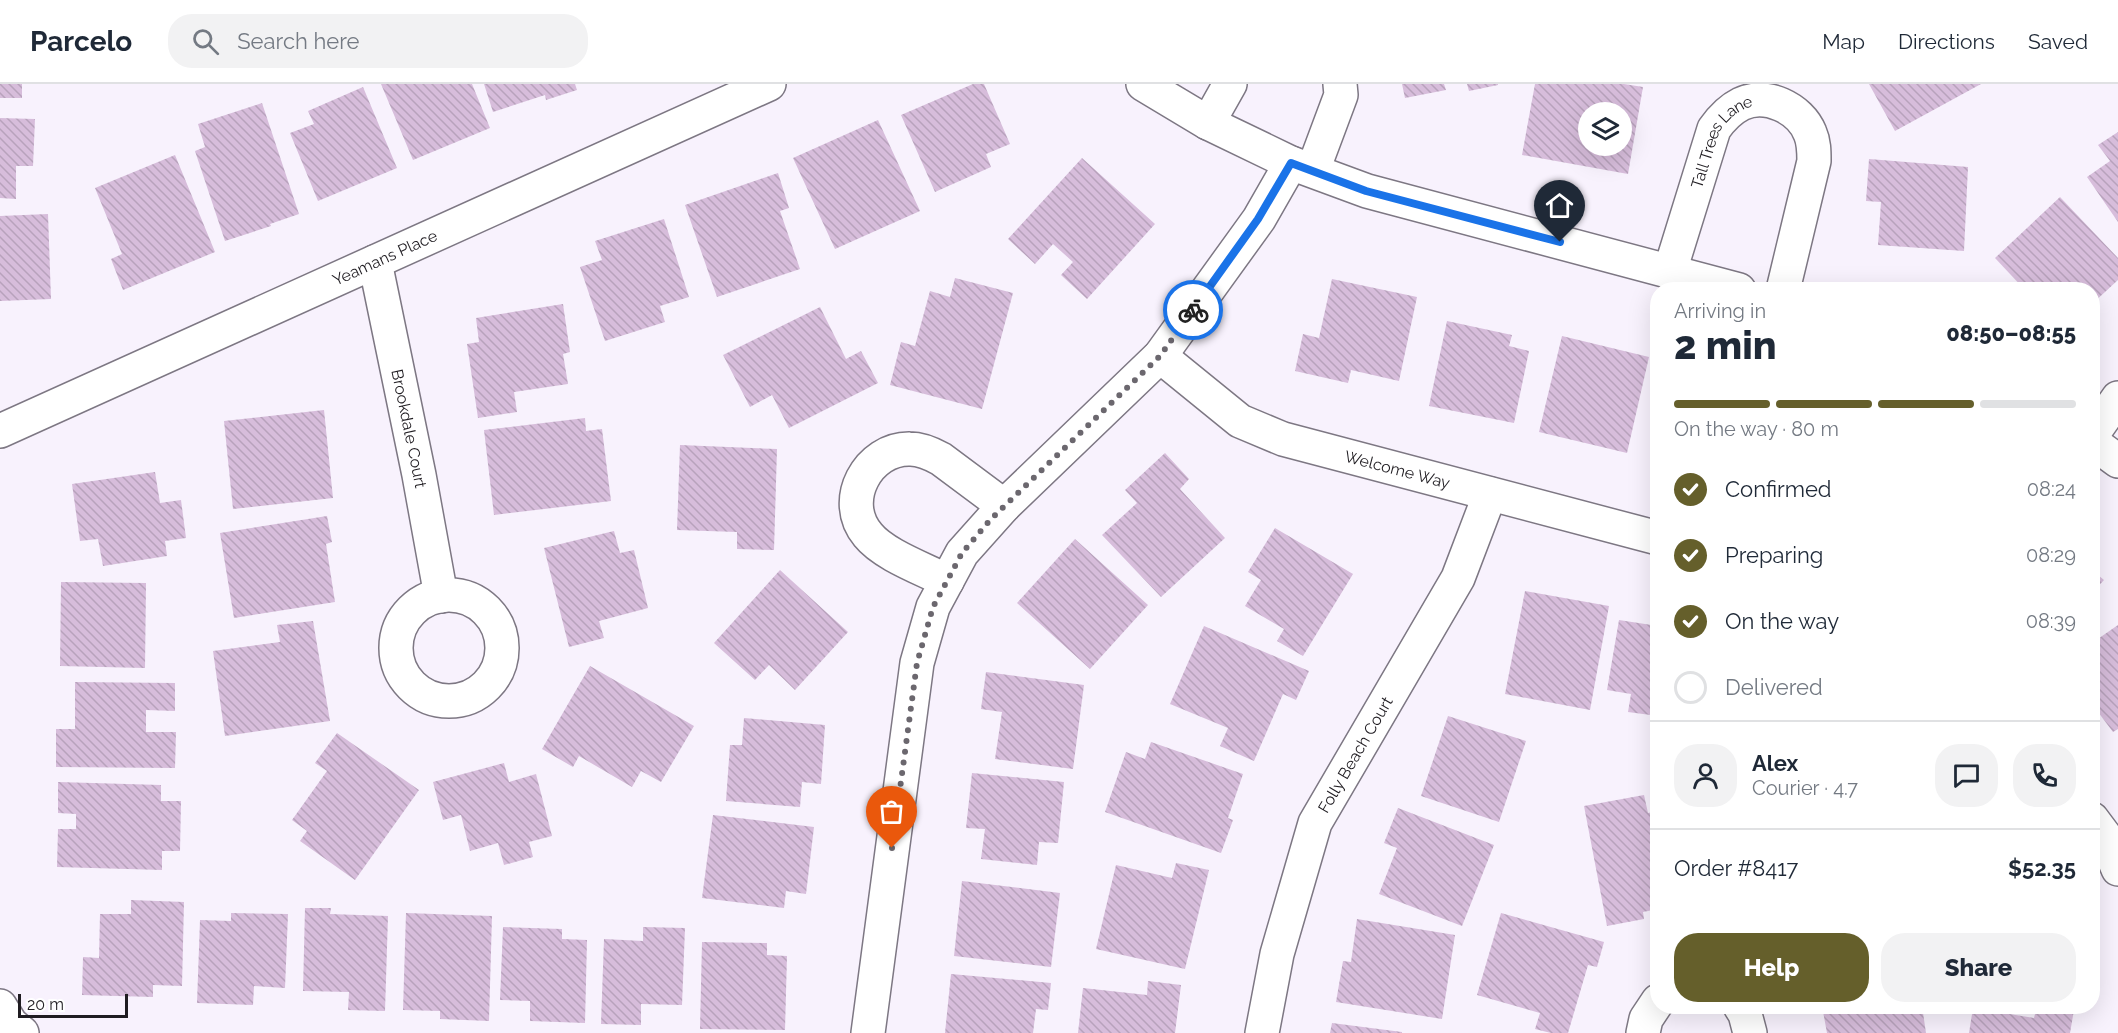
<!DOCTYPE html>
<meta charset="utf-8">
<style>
:root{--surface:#fff;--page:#f2f2f3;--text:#1f2937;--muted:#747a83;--line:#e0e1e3;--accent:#655f2b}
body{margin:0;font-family:Raleway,sans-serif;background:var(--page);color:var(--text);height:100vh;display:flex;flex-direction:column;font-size:22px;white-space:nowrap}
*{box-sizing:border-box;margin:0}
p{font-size:20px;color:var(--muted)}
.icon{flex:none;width:33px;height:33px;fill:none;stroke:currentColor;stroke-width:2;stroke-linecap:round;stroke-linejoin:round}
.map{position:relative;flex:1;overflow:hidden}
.drawer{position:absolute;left:1650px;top:198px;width:450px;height:732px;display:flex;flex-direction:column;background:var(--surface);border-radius:24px;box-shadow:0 6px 24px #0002}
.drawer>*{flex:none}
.controls{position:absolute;left:1578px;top:18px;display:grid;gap:12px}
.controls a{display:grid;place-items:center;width:54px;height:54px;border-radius:50%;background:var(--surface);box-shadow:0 6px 24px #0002;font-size:30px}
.scale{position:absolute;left:18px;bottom:15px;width:110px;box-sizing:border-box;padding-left:6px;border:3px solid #1f1c21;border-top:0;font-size:16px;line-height:21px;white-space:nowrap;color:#1f1c21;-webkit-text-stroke:4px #fff;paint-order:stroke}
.pin{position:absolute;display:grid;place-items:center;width:51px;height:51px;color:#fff;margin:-62px -26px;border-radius:50% 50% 50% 0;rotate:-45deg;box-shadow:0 0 6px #0007}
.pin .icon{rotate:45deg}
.courier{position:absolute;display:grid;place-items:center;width:60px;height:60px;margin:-30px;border:4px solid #1a73e8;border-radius:50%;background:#fff;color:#222;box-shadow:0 2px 8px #0007}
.headline em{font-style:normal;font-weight:800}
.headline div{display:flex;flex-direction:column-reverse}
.headline{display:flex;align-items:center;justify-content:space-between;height:102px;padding:0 24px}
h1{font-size:39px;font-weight:800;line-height:45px}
.bar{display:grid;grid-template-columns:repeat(4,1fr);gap:9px 6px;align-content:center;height:72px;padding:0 24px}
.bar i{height:8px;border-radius:4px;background:var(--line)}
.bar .selected{background:var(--accent)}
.bar p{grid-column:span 4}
.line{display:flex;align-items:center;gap:15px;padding:0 24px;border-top:2px solid var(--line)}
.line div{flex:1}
.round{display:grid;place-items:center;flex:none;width:63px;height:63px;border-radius:24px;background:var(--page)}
ol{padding:0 24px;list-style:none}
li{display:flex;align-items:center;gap:18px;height:66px}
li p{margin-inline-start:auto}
li .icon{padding:6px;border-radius:50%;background:var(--accent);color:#fff;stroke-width:4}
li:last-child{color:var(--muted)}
li i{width:33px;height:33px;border:3px solid var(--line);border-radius:50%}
.cta{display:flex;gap:12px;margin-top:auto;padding:12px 24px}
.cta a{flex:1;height:69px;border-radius:24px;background:var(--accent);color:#fff;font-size:24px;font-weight:800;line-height:69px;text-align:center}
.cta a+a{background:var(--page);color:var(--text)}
header{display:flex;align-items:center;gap:36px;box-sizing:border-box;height:84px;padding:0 30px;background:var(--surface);border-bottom:2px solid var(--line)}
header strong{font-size:28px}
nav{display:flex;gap:33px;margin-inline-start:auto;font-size:21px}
.search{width:420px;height:54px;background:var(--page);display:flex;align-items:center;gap:15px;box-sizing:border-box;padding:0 21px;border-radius:24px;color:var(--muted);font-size:22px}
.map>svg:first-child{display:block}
</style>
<header>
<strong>Parcelo</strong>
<div class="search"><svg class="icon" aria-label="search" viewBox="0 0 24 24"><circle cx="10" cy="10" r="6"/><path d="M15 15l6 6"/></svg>Search here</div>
<nav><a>Map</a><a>Directions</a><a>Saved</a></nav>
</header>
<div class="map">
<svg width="2118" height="949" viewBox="0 0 2118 949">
<defs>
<pattern id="building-back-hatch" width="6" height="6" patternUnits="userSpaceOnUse" patternTransform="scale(1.5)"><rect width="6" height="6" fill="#d7bddb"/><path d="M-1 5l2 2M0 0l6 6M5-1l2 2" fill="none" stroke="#b8a2bc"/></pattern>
</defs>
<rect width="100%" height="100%" fill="#f8f2fd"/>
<!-- building -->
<path fill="url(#building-back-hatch)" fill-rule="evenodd" d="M0 0H22V14H0Z
M381 0H472L490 44 413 76Z
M484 0H575L577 6 546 16 545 11 493 28Z
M973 0H984L1010 60 986 70 991 83 935 108 901 31Z
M1402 0H1444L1446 6 1405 14Z
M1467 0H1498V1L1469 7Z
M1535 0H1624L1643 3 1628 90 1522 71ZM1588 28H1622V62H1588Z
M1869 0H1981L1895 47Z
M363 3 397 84 318 117 290 49 314 40 308 27Z
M262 19 299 130 270 140 271 142 225 157 195 67 205 63 198 40Z
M0 34 35 35 33 82H16V115L0 114Z
M878 36 920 127 835 165 793 74Z
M2118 48V138L2087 93 2110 77 2098 61Z
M175 71 215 168 123 206 111 175 122 170 95 104Z
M1082 74 1155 140 1087 215 1061 191 1073 178 1053 160 1035 180 1008 155Z
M1869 75 1968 83 1964 167 1878 161 1881 118 1866 117Z
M778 89 789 124 780 127 800 185 717 213 685 121Z
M2060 113 2118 174V196L2092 220V206H2025L1995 174Z
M48 130 51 215 0 217V132Z
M664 135 689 213 660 222 665 238 605 257 580 183 602 176 595 157Z
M955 194 1013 209 982 325 890 301 901 258 915 262 930 207 950 213Z
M1332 195 1417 213 1399 297 1351 286 1348 299 1295 287 1303 250 1319 254Z
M563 220 570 268 563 270 568 300 514 308 517 328 478 334 467 260 479 258 476 234Z
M820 223 846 275 861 267 878 299 789 344 772 311 750 323 723 271Z
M1447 237 1512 251 1509 262 1529 267 1514 339 1429 322Z
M1562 252 1649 273 1627 369 1539 348Z
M324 326 333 414 233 425 224 337Z
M585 334 586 347 602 345 611 417 494 431 484 346Z
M680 361 777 365 774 466 737 465V448L677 446Z
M1165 369 1189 395 1180 405 1225 454 1161 513 1102 451 1137 419 1125 406Z
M155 388 160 419 181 416 186 454 165 457 167 472 103 482 98 455 80 457 72 400Z
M327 432 332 458 326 460 335 518 234 534 220 449Z
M1275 444 1353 490 1303 572 1277 557 1284 545 1245 522 1261 496 1248 488Z
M614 447 620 469 634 466 648 524 599 537 604 554 569 563 544 464Z
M1075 455 1148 521 1090 585 1017 519Z
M780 486 848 548 795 606 769 581 755 596 714 559Z
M2092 486 2104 496 2092 509Z
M61 498 146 499 145 584 60 582Z
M1525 507 1609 522 1590 626 1505 610Z
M1619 536 1658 542V632L1628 628 1631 610 1607 606Z
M313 537 330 637 225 652 213 567 280 558 277 541Z
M2118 541V645L2113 648 2092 620V559Z
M1204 542 1309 587 1296 616 1283 610 1254 677 1220 662 1228 644 1170 620Z
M590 582 694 642 661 698 641 687 632 703 579 672 573 683 542 665Z
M986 588 1084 601 1073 685 995 675 1002 628 981 625Z
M75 598 175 599V627L146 626V648H176L175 684 56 683V645H75Z
M1448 632 1526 657 1499 738 1421 712Z
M744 634 825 641 821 700 802 698 800 723 726 717 730 661H742Z
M337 649 419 706 355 796 300 757 307 747 292 736 327 687 315 679Z
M1151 658 1243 690 1228 734 1233 736 1221 769 1105 728 1126 668 1145 675Z
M504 679 509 698 536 690 552 752 529 758 533 773 504 781 498 759 470 767 461 731 443 736 433 698Z
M972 689 1064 698 1058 759 1039 758 1037 781 981 775 985 745 966 744Z
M58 698 161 701V717H181L180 767H162V786L57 783 58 745H76V730L58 729Z
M1644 711 1648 729 1658 727V825L1643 828 1644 835 1607 842 1584 722Z
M1398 724 1494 761 1462 842 1379 810 1397 764 1384 759Z
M713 731 814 743 806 810 786 807 784 824 702 814Z
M1176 779 1209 786 1185 885 1096 865 1116 781 1172 794Z
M962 797 1060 809 1051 883 954 872Z
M131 816 184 818 182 902 153 901V913L82 911 83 873 99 874 100 830H131Z
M305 824H331L330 830 388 832 385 927 348 926 349 908 303 907Z
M231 829 288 830 285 904 254 902 253 921 197 919 200 836 231 837Z
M406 829 492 832 489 937 440 935V927L403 926Z
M1501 829 1604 858 1597 883 1588 881 1568 949H1551L1535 945 1540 929 1477 911Z
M1357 835 1455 851 1442 935 1336 918 1343 877 1351 878Z
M503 843 562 845V855L587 856 585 939 530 937V917L500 916Z
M643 843 685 844 682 921 641 920V941L601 940 604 855 643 857Z
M702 858 767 859V871L787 872 785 946 700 945Z
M951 890 1051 899 1048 926 1036 925 1033 949H945Z
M1148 897 1181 901 1175 949H1078L1083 904 1147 911Z
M1822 922H1922L1926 949H1827Z
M2037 922H2055L2074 926 2070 949H1969L1973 924 2034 934Z
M1332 939 1402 948V949H1330Z"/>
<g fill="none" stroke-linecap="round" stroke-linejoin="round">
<!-- minor casing -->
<g stroke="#7d7783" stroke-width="36">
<g id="minor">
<path d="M1143 0 1208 39 1291 79 1367 107 1739 206"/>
<path d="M1208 39 1230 0"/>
<path d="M1313 86 1341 11 1340 0"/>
<path id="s1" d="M375 178 419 391 441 512"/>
<path id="s2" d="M1670 187 1714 45C1721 35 1729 26 1741 20 1766 8 1800 24 1810 49 1814 58 1814 67 1814 77L1783 206"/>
<path id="s3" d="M1160 272 1240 337 1283 355 1658 454"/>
<path id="s4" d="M0 347 769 0"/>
<path d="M2092 351 2118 314"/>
<path d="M2092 358 2118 377"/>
<path d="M947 497C924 485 884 471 868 451 839 417 868 364 910 365 920 365 932 370 941 375L1004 422"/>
<circle cx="449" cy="564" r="53"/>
<path d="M2092 735 2104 751 2118 785"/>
<path d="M0 922 11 940 22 949"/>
<path d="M1740 922 1745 930 1750 949"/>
<path d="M868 949 917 579 933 523 962 469 1004 422 1160 272 1259 135 1291 79"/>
<path id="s5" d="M1262 949 1277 870 1315 739 1458 494 1490 410"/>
<path d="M1643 949 1646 935 1658 917"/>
</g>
</g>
<!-- minor -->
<use href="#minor" stroke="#fff" stroke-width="33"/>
</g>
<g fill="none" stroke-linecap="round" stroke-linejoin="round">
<!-- done -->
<path stroke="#6b676e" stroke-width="6" stroke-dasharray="0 10.8" d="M892 764 917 579 933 523 962 469 991 435 1160 272 1193 226"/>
<!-- route -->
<path stroke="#1a73e8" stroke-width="8" d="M1193 226 1258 135 1291 79 1366 107 1560 158"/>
</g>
<g text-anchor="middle" stroke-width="4.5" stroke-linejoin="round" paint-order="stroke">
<!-- street labels -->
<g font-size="16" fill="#1f1c21" stroke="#fff">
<text dy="6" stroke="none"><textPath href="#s2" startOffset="142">Tall Trees Lane</textPath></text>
<text dy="6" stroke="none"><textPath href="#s4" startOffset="422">Yeamans Place</textPath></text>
<text dy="6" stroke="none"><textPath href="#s1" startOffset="170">Brookdale Court</textPath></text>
<text dy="6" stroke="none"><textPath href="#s3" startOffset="268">Welcome Way</textPath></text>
<text dy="6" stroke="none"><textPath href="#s5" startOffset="296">Folly Beach Court</textPath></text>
</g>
</g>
</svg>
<div class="controls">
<a><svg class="icon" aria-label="layers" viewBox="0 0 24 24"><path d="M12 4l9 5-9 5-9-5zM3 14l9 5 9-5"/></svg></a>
</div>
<div class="scale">20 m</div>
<div class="pin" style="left:892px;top:764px;background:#ea580c"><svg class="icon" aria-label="bag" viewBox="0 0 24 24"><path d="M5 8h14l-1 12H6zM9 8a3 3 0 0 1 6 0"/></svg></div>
<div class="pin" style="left:1560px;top:158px;background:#1f2937"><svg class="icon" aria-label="home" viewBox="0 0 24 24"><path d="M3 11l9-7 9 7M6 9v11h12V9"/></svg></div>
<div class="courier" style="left:1193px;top:226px"><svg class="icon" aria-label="bike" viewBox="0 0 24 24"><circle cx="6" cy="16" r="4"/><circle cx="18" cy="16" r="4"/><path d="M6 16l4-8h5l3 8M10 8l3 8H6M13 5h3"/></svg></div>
<section class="drawer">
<div class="headline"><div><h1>2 min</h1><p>Arriving in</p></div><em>08:50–08:55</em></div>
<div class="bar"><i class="selected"></i><i class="selected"></i><i class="selected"></i><i></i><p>On the way · 80 m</p></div>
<ol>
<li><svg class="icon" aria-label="check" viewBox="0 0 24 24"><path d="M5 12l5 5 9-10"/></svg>Confirmed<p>08:24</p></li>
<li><svg class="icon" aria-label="check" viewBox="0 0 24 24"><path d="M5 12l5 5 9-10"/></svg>Preparing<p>08:29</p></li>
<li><svg class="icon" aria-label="check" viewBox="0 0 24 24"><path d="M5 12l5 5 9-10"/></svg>On the way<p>08:39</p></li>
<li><i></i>Delivered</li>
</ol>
<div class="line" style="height:108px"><a class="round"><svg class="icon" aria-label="person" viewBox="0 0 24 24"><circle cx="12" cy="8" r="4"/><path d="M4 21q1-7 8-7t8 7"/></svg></a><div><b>Alex</b><p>Courier · 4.7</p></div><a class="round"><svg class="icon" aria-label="chat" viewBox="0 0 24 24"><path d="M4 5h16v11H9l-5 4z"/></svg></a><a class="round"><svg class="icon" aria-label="phone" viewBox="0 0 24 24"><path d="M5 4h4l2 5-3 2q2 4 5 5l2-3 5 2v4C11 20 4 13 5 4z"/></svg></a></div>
<div class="line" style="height:78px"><div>Order #8417</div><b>$52.35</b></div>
<div class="cta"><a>Help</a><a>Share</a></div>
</section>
</div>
